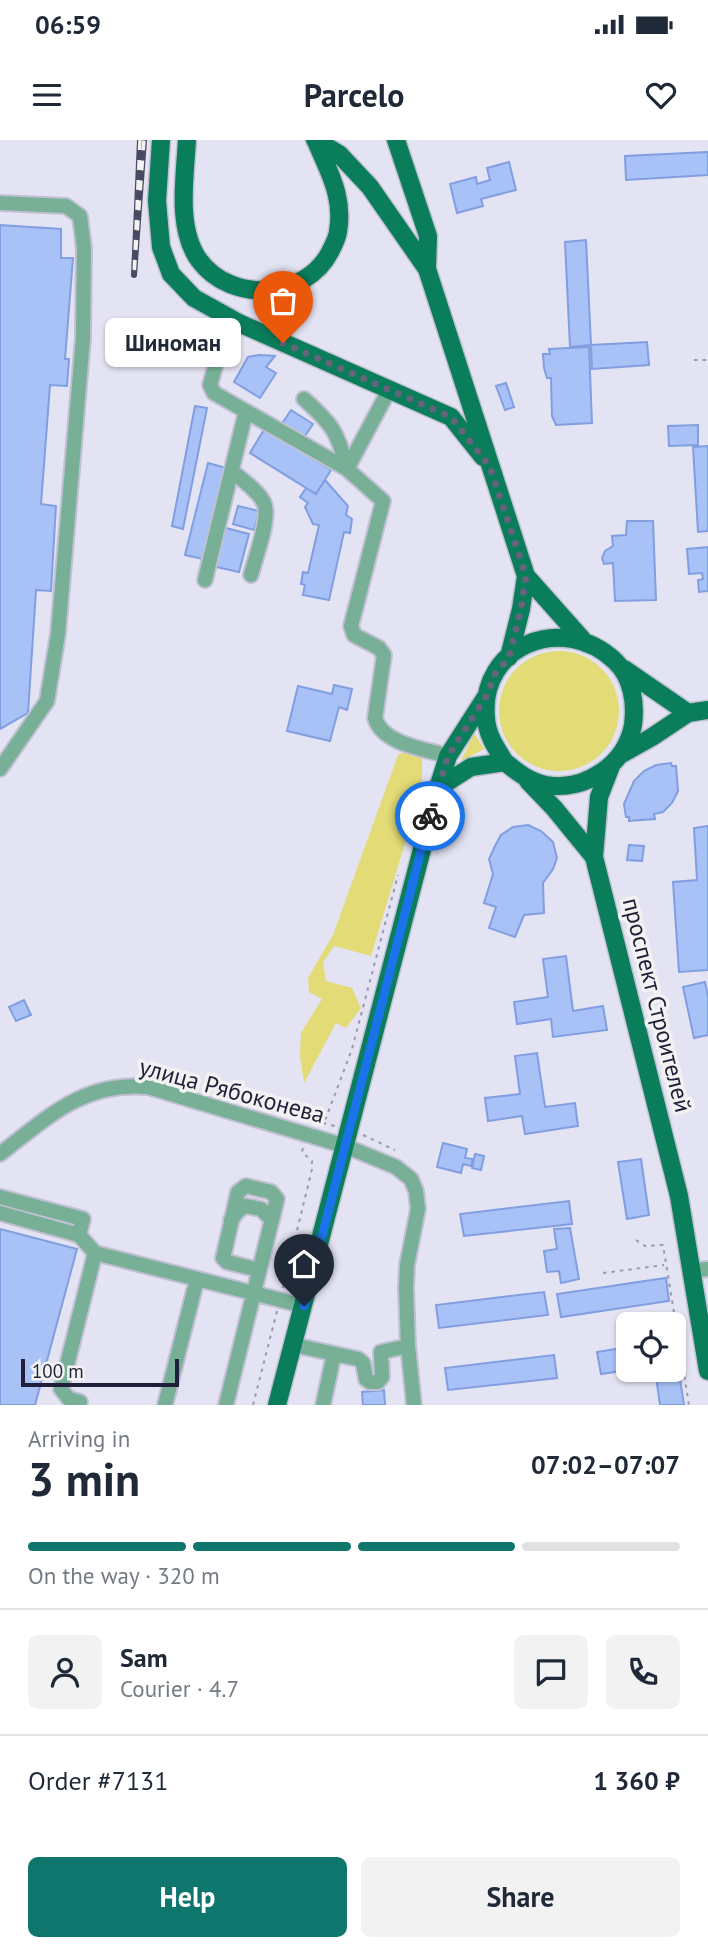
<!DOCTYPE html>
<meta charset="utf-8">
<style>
:root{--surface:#fff;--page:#f2f2f3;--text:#1f2937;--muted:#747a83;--line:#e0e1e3;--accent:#0f766e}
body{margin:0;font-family:"PT Sans",sans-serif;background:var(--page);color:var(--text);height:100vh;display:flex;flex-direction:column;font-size:26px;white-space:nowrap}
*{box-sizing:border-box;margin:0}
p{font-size:23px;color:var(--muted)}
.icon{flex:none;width:38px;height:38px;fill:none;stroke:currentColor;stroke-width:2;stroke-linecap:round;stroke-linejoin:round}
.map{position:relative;height:1265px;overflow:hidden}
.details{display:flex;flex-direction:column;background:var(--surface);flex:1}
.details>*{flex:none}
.tools{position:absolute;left:616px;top:1172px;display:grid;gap:14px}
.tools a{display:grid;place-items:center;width:70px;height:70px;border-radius:10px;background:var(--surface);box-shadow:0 2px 5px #0004;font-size:35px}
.scale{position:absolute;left:21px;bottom:18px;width:158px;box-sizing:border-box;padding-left:7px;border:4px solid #201f3a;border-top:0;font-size:19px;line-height:24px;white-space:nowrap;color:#201f3a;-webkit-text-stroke:5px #f2f2f2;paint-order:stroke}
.pin{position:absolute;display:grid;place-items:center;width:60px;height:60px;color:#fff;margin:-72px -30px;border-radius:50% 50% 50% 0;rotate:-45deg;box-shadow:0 0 7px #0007}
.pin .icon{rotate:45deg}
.courier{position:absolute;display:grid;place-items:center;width:70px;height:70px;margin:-35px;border:5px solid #1a73e8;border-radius:50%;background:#fff;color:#222;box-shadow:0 2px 9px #0007}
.bubble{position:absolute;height:49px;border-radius:10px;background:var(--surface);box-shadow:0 2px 5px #0004;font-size:23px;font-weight:600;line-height:49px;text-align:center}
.head em{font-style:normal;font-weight:600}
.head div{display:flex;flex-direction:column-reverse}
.head{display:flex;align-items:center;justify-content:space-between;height:119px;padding:0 28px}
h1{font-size:46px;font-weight:600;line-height:52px}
.bar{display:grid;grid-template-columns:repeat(4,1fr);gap:10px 7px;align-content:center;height:84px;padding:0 28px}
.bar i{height:9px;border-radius:5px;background:var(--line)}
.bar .active{background:var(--accent)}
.bar p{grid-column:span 4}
.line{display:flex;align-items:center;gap:18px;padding:0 28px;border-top:2px solid var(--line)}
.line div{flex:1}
.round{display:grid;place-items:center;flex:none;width:74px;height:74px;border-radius:10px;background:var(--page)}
.cta{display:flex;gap:14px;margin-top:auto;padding:14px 28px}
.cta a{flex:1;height:80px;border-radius:10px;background:var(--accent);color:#fff;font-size:28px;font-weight:600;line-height:80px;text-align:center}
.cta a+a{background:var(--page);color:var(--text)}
.status{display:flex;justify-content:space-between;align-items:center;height:49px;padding:0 35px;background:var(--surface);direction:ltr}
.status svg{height:19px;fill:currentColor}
header{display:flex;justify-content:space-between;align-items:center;height:91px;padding:0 28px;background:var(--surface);font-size:32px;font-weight:600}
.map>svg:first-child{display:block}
</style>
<div class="status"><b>06:59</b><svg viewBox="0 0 49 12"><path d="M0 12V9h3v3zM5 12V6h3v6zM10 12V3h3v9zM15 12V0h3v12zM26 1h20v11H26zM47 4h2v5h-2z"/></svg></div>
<header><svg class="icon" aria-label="menu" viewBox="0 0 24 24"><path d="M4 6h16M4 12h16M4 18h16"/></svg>Parcelo<svg class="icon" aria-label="heart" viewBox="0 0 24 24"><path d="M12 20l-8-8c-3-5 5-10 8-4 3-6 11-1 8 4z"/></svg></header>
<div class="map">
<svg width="708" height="1265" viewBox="0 0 708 1265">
<rect width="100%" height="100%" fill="#e3e3f3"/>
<!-- green -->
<path fill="#e2db76" d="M499 571a60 60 0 1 1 120 0a60 60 0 1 1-120 0Z
M474 593 484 609 461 621Z
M408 610 422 616V647L371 816 334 806 323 822 326 841 352 848 361 868 346 888 336 883 304 943 300 916 301 893 322 859 309 852 308 838 333 795 398 615Z"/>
<!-- building -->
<path fill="#a8c2f8" stroke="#809ee0" stroke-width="2" d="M708 12V35L626 40 625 16Z
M509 22 516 50 481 59 483 66 457 73 450 44 476 37 477 44 490 40 487 28Z
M0 85 61 89V118H73L65 219H69L67 246 50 245 41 364 56 366 51 451 36 450 28 573 0 589Z
M586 100 591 205 570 207 565 102Z
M647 202 649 225 592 229 591 205Z
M589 207 592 283 556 285 552 276 551 238H547L544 228 543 214H550L549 209Z
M259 215 275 216 266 227 276 233 260 258 234 242 248 217Z
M506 243 514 267 505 270 496 246Z
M195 266 207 268 183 389 172 386Z
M291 270 313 284 303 299 281 285Z
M698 285V305L669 306 668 286Z
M265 288 331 330 316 354 250 313Z
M708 306V391L698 392 693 307Z
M208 323 226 328 203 419 185 415Z
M325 340 348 366 346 375 352 379 350 393 344 392 329 460 303 455 305 445 301 444 303 432 308 433 319 385 313 384 305 367 308 363 300 357 306 348 316 354Z
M238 366 259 371 254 390 233 384Z
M627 381H653L656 460 615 461 613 423 604 424 602 418 605 411 613 406 612 396 626 395Z
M222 387 249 394 239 432 212 426Z
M708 407V451L699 452 698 440 703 439 702 433 689 434 687 409Z
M334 545 352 549 347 570 339 567 330 601 287 591 298 546 332 554Z
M671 623 672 626H676L678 651 672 663 663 672 654 674 655 679 629 681V677H626L624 664 634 641 644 631 656 625Z
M528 685 541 691 553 702 557 718 553 729 543 743 544 773 524 775 515 797 489 788 496 767 484 763 493 734 489 719 495 706 501 695 513 687Z
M708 686V830L679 832 673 742 697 740 694 688Z
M629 705 644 706 642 721 627 720Z
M566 816 573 871 603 866 607 890 553 897 551 879 517 884 514 862 548 857 543 819Z
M705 842 708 856V895L694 898 683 847Z
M24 860 31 875 16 881 9 867Z
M537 913 545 967 575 963 578 986 525 994 522 976 488 981 485 958 520 954 515 916Z
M443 1003 467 1009 465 1018 473 1019 471 1026 463 1024 461 1033 437 1027Z
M475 1014 484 1016 481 1030 472 1028Z
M641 1019 649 1075 627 1079 618 1022Z
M569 1061 572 1084 464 1096 460 1074Z
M570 1088 579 1139 561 1143 559 1131 547 1132 544 1111 557 1109 554 1089Z
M0 1089 77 1109 35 1265H0Z
M666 1138 669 1161 561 1177 557 1154Z
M544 1152 548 1175 439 1188 436 1165Z
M674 1200 684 1265H660L655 1230H674Z
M628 1207V1230L601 1234 597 1212Z
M554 1215 557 1238 448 1250 445 1228Z
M384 1250 385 1265H363L362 1252Z"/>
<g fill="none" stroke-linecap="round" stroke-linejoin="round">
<!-- minor casing -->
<g stroke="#c0c0d2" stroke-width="18">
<path id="minor" d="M0 63 66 66 80 76 84 109 83 198 58 494 47 561 0 629
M215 227 210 245 214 253 347 329 383 361 351 486 354 495 379 508 384 515 375 578C382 604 425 609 448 616
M304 259C332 284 338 292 347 329
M347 329 389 250
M232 331C242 340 258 350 264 363 271 377 255 418 251 435
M205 440 246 271
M0 1014C48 977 84 941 148 947L345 1006 396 1027 411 1039 416 1051 418 1069 407 1125 406 1148 408 1206 414 1265
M0 1057 83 1079 79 1095 95 1113 304 1166
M0 1073 79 1095
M231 1080 239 1070 246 1066 261 1069 272 1080
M692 1131 708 1129
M294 1205 358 1219 363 1223 366 1239 370 1242H378L382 1237 381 1212 408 1206
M79 1265 80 1262 69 1259 61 1249 95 1113
M165 1265 197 1139
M226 1265 277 1059 271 1052 246 1046 238 1052 223 1118 227 1122 259 1130
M323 1265 334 1214"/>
</g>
<!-- major casing -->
<g stroke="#c0c0d2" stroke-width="21">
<path id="major" d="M161 0 157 61 161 107 171 134 194 158 239 183 451 277 483 317
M187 0C185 37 176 88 199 120 231 164 306 159 330 112 333 106 337 99 338 92 344 56 329 33 316 1
M315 0 339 14 370 47 427 129
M396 0 428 96 427 129 526 436 582 499
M509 517 521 469 526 436
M624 529 688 573
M620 615 652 597 688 573 708 570
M611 626 599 657 594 717 679 1056 708 1231
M528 641 554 668 594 717
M438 648 471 627 505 622C517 632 530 642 546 645 585 652 626 624 633 585 636 562 632 537 615 521 563 472 479 505 486 578 487 595 496 608 505 622
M277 1265 438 648 448 616 487 555"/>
</g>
<!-- path -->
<path stroke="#9b9aae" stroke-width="2" stroke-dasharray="3.5 5" stroke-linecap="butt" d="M694 220H708
M311 983 312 980 322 982 326 978 352 909 398 735
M323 983 335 986
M363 995 395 1010
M636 1100 645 1106 663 1105 689 1265
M603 1133 664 1125
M283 1148 312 1029V1021L302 1012 303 1008
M253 1265 277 1171"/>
<!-- minor -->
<use href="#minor" stroke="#77b097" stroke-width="14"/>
<!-- major -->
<use href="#major" stroke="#0a7d5b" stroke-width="18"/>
<!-- rail casing -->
<g stroke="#4a4962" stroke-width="6">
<path id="rail" d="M140 0 134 135 144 0"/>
</g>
<!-- rail -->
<use href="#rail" stroke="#f2f2f2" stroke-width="3.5" stroke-dasharray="10" stroke-linecap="butt"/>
</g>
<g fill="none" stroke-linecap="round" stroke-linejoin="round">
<!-- done -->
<path stroke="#64647b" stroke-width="7" stroke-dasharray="0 12.6" d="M283 203 451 277 490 327 526 436 521 469 509 517 495 534 487 555 448 616 430 676"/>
<!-- route -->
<path stroke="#1a73e8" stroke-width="9" d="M304 1166 430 676"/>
</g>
<g text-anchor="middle" stroke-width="7" stroke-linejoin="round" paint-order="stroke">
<!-- street labels -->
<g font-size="24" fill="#201f3a" stroke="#f2f2f2">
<text transform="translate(657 865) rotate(76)" y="8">проспект Строителей</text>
<text transform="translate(232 951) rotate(15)" y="8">улица Рябоконева</text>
</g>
</g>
</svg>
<div class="tools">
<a><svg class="icon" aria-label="locate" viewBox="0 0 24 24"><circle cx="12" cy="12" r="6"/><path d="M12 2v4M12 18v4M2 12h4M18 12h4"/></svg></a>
</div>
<div class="scale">100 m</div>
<div class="pin" style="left:283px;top:203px;background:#ea580c"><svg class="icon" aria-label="bag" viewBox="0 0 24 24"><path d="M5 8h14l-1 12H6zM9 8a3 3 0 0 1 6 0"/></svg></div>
<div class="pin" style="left:304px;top:1166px;background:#1f2937"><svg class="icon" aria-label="home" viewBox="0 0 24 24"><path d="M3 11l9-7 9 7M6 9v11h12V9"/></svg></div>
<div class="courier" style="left:430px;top:676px"><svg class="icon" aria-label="bike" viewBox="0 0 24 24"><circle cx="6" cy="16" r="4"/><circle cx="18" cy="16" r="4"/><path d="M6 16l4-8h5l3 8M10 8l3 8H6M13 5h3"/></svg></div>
<div class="bubble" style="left:105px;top:178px;width:136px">Шиноман</div>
</div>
<section class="details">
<div class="head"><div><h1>3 min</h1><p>Arriving in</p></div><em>07:02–07:07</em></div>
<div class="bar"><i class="active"></i><i class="active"></i><i class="active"></i><i></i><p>On the way · 320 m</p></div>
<div class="line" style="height:126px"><a class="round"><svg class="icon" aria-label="person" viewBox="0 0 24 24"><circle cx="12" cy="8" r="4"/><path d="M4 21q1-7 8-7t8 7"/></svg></a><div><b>Sam</b><p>Courier · 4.7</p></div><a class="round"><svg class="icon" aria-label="chat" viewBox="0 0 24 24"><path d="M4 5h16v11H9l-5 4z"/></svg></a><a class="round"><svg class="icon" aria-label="phone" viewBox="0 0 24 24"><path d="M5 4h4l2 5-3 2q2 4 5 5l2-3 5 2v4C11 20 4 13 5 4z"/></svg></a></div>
<div class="line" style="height:91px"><div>Order #7131</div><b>1 360 ₽</b></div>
<div class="cta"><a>Help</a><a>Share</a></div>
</section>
